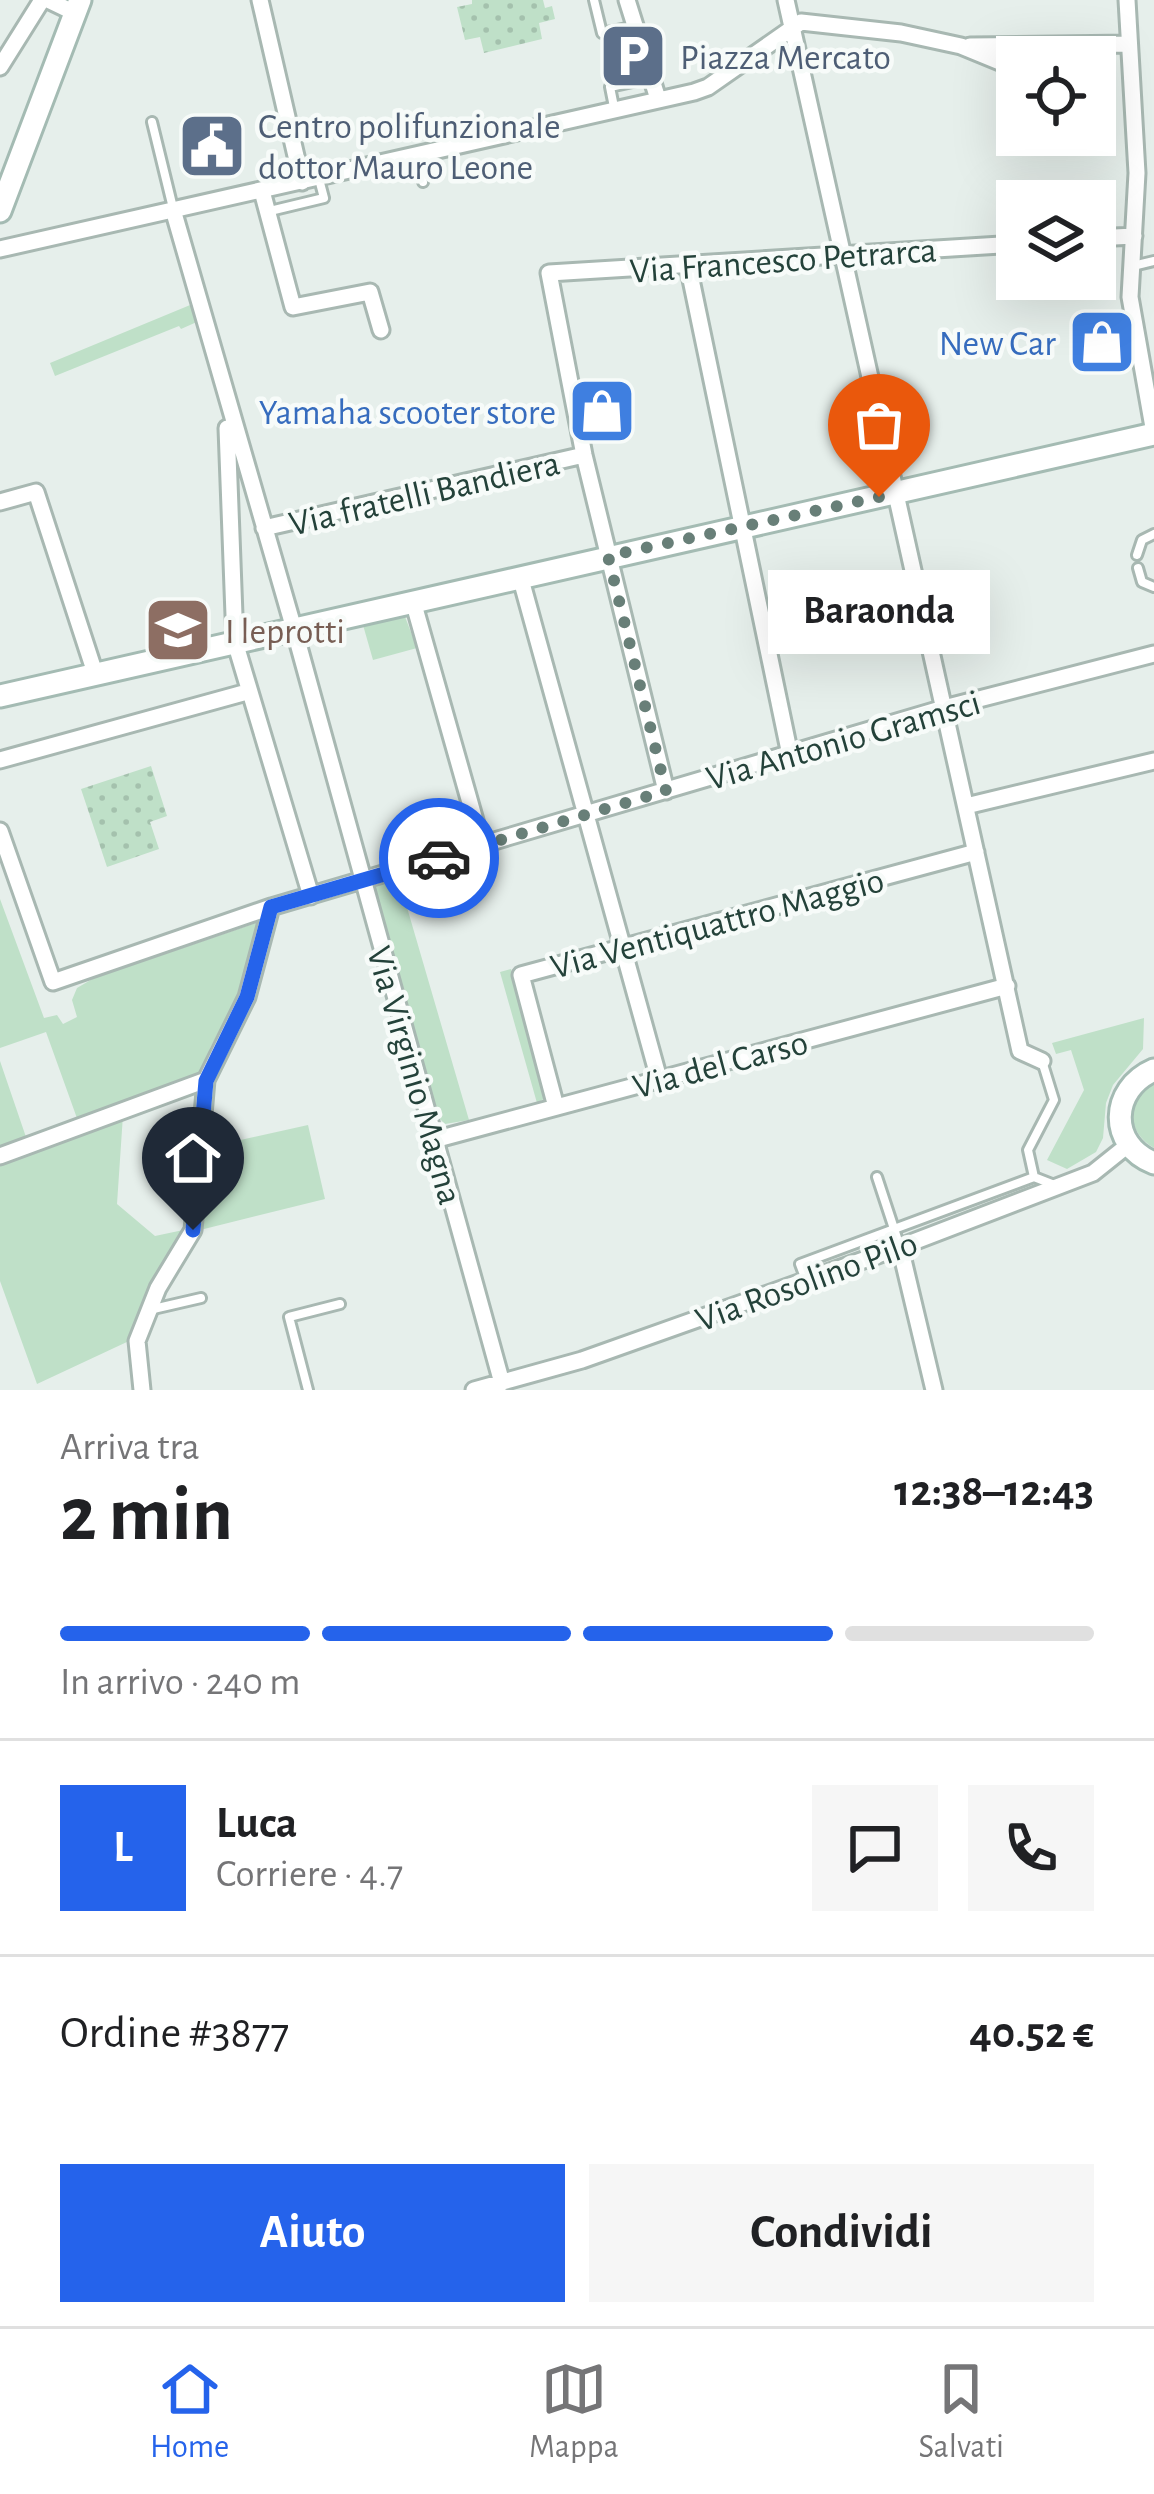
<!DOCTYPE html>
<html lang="it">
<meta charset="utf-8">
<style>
:root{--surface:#fff;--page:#f6f6f6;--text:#202124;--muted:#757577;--line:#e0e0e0;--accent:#2563eb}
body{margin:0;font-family:"Alegreya Sans",sans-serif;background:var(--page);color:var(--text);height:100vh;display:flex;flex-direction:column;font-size:45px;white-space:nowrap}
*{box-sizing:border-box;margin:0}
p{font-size:39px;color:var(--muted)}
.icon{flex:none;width:66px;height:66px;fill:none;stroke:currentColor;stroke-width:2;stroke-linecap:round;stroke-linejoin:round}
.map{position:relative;height:1390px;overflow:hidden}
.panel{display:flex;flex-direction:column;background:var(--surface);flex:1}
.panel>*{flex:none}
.tools{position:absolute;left:996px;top:36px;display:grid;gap:24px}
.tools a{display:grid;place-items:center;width:120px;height:120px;border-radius:0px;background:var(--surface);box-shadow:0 12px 48px #0002;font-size:60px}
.pin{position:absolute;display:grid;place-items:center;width:102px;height:102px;color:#fff;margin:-123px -51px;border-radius:50% 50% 50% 0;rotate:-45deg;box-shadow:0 0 12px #0007}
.pin .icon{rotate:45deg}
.courier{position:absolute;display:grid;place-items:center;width:120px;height:120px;margin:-60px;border:9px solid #2563eb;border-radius:50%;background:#fff;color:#222;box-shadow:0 3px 15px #0007}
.bubble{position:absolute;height:84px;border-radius:0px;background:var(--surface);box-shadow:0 12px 48px #0002;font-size:39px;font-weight:600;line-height:84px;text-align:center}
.overview em{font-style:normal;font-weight:600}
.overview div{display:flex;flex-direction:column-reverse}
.overview{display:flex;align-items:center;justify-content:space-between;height:204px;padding:0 60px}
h1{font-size:78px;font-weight:600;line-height:90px}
.bar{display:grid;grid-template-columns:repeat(4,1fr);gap:18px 12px;align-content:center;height:144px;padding:0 60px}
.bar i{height:15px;border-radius:9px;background:var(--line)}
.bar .selected{background:var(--accent)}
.bar p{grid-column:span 4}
.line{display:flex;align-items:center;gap:30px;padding:0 60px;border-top:3px solid var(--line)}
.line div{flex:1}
.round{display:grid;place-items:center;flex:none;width:126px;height:126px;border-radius:0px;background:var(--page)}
.primary-button{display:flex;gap:24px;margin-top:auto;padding:24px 60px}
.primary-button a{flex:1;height:138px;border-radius:0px;background:var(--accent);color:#fff;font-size:48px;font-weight:600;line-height:138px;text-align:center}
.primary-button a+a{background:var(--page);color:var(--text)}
.tabs{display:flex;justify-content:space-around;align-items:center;height:168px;border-top:3px solid var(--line);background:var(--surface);font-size:33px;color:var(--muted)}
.tabs a{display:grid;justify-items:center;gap:6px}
.tabs .selected{color:var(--accent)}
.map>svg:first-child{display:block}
</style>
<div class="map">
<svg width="1154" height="1390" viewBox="0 0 1154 1390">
<defs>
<pattern id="park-dots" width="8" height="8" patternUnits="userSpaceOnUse" patternTransform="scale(3)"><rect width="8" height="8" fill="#bfe0c8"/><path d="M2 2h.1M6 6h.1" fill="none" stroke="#a4c1ad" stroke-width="1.8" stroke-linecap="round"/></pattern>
</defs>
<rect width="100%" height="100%" fill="#e6efeb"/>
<!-- grass -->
<path fill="#bfe0c8" d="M195 303 199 321 181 329 179 326 55 376 50 363Z
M404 614 417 648 373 660 363 625Z
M395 880H399L469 1120 445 1124 434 1113 371 886Z
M0 899 44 1018 57 1015 63 1024 77 1017 72 1000 77 988 94 978 262 921 241 991 210 1048 204 1078H183L78 1121 46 1032 0 1048Z
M511 969 544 1099 537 1103 500 972Z
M1144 1018 1143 1049 1113 1085 1106 1103 1103 1138 1096 1152 1067 1169 1047 1160 1084 1090 1071 1050 1056 1054 1052 1043Z
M0 1061 27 1140 0 1150Z
M1154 1083V1148C1126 1132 1125 1100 1154 1083Z
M123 1115 117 1204 155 1236 188 1229C169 1268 144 1301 129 1341L37 1384 0 1281V1162Z
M308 1125 325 1199 200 1230 205 1148Z"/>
<!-- park -->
<path fill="url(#park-dots)" d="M472 0H543L545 8 552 6 555 19 539 23 542 39 484 53 480 37 465 40 457 7 472 4Z
M151 766 167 816 150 822 159 849 107 867 81 789Z"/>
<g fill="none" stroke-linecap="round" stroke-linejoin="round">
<!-- lane casing -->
<g stroke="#a8b8b2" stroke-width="14">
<path id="lane" d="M594 0 602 33 636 26
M614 107 610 87 651 78
M152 122 173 208
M417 155 423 182
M270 211 324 198 319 179
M1133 266 1154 261
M1137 555 1142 540 1154 534
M1138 568 1142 582 1154 587
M1042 1061 1054 1100 1028 1150 1034 1177 1057 1186
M877 1177 900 1247
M806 1280 800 1264 1034 1177
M149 1310 201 1298
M308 1390 289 1317 340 1304"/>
</g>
<!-- street casing -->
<g stroke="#a8b8b2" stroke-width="21">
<path id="street" d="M48 0 75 13
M260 0 302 182
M627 0 658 99
M786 0 1020 1051 1042 1061
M1127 0 1137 173 1130 297 1154 433
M970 46 1129 44
M0 67 42 0
M262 191 293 307 370 292 381 330
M174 213 296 636 502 1383
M1095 238 1134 236
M0 249 694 92 708 87 801 22 901 33 961 46 1017 69
M688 265 790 755
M227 428 235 642 311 896
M0 502 36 492 95 673
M264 528 584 455
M520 576 659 1079
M413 601 482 845
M0 760 247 692
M666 791 584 455 549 273 1017 244
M966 806 1154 761
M0 831 53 982 271 907 944 708 1154 654
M556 1107 521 975 976 852
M434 1140 1007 986
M0 1156 206 1080
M900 1247 934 1390
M142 1390 137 1341 158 1288 193 1230 206 1080 247 997 271 907
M474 1390 582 1360 900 1247 1093 1173 1128 1145"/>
</g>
<!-- secondary casing -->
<g stroke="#a4bbb3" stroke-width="27">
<path id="secondary" d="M0 211 80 0
M0 696 1154 434
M1154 1070C1110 1089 1108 1145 1154 1163"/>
</g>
<!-- lane -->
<use href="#lane" stroke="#fff" stroke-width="8"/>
<!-- street -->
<use href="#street" stroke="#fff" stroke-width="15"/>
<!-- secondary -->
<use href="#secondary" stroke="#fff" stroke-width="21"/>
</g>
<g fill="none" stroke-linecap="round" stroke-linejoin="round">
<!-- done -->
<path stroke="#687f78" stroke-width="12" stroke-dasharray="0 21.6" d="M439 858 666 791 608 556 879 497"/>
<!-- route -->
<path stroke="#2563eb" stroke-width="15" d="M193 1230 206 1081 247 997 271 907 439 858"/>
</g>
<!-- icons -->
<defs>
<g id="parking-square" transform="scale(3.45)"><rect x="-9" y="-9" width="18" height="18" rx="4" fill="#5c6f8a" stroke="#f7fbf9"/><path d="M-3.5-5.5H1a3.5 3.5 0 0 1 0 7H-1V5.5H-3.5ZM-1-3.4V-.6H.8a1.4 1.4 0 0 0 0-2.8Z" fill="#fff"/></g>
<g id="civic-square" transform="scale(3.45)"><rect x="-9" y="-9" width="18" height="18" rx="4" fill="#5c6f8a" stroke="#f7fbf9"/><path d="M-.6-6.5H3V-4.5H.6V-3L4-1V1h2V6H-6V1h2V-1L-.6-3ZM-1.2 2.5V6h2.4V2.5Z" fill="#fff"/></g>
<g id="shop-square" transform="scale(3.45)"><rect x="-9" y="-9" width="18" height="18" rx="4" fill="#3f7fe0" stroke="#f7fbf9"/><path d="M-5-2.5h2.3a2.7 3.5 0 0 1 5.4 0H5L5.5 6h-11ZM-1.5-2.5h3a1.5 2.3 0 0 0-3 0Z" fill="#fff"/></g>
<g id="school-square" transform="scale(3.45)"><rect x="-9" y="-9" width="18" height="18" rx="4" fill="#8d6e63" stroke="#f7fbf9"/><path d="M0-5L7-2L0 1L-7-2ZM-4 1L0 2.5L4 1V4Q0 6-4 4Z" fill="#fff"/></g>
</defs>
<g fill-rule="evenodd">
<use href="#parking-square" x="633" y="56"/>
<use href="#civic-square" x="212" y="146"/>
<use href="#shop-square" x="1102" y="342"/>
<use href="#shop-square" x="602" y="411"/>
<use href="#school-square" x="178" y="630"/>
</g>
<g text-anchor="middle" stroke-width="9" stroke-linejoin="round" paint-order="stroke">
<!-- service labels -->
<g font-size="36" fill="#4e5e75" stroke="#f7fbf9" text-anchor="start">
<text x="680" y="69">Piazza Mercato</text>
<text x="258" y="138">Centro polifunzionale<tspan x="258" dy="41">dottor Mauro Leone</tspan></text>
</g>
<!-- street labels -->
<g font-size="36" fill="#24423a" stroke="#f7fbf9">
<text transform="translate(783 259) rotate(-4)" y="13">Via Francesco Petrarca</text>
<text transform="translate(424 492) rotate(-13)" y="13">Via fratelli Bandiera</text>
<text transform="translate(843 739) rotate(-16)" y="13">Via Antonio Gramsci</text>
<text transform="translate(717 922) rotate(-15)" y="13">Via Ventiquattro Maggio</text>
<text transform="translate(720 1063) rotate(-15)" y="13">Via del Carso</text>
<text transform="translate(416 1075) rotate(74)" y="13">Via Virginio Magna</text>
<text transform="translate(806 1280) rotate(-20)" y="13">Via Rosolino Pilo</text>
</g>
<!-- shop labels -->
<g font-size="36" fill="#366cbe" stroke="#f7fbf9" text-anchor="end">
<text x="1056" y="355">New Car</text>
<text x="556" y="424">Yamaha scooter store</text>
</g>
<!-- education labels -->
<g font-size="36" fill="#785e54" stroke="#f7fbf9" text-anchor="start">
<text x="225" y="643">I leprotti</text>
</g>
</g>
</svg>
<div class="tools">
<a><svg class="icon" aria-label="locate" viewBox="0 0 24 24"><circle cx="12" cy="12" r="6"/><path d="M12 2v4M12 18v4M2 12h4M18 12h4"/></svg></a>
<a><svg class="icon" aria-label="layers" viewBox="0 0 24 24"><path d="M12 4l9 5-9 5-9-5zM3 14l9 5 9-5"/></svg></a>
</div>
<div class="pin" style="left:879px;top:497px;background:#ea580c"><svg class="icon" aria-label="bag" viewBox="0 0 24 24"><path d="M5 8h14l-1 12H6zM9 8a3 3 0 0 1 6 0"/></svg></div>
<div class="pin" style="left:193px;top:1230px;background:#1f2937"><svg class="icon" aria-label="home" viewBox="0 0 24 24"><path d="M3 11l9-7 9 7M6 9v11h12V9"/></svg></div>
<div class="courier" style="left:439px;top:858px"><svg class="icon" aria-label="car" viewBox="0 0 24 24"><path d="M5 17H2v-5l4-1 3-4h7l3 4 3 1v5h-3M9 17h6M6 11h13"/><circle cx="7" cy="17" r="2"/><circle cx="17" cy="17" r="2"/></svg></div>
<div class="bubble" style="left:768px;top:570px;width:222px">Baraonda</div>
</div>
<section class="panel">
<div class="overview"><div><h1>2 min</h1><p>Arriva tra</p></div><em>12:38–12:43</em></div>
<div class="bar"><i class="selected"></i><i class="selected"></i><i class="selected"></i><i></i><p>In arrivo · 240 m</p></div>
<div class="line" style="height:216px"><b class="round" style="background:var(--accent);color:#fff">L</b><div><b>Luca</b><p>Corriere · 4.7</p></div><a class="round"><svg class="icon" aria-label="chat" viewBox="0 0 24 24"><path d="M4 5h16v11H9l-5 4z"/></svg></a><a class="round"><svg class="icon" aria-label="phone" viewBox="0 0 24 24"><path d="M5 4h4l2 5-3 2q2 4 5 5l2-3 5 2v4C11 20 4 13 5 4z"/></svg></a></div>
<div class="line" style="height:156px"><div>Ordine #3877</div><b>40.52 €</b></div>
<div class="primary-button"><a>Aiuto</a><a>Condividi</a></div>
</section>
<nav class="tabs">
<a class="selected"><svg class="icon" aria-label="home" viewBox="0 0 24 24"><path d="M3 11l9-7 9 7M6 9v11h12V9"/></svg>Home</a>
<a><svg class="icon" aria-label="map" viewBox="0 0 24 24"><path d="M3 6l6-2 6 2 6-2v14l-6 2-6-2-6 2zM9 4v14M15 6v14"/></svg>Mappa</a>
<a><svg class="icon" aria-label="saved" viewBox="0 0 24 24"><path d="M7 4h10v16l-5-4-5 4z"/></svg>Salvati</a>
</nav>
